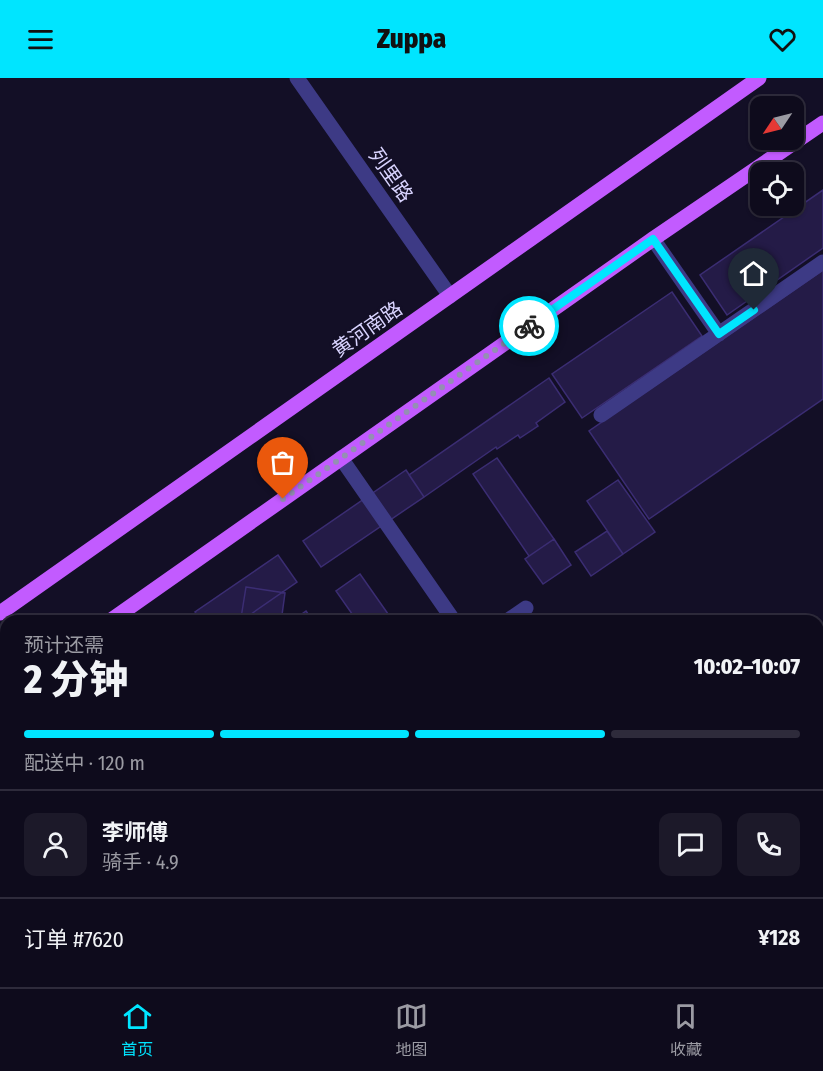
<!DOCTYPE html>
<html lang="zh">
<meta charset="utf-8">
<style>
:root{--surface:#0e0b1c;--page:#1c1929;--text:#f1f3f6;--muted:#9b9ba3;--line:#2e2b3b;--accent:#00e5ff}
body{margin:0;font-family:"Fira Sans Condensed","Noto Sans SC",sans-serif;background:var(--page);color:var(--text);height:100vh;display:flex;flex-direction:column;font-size:22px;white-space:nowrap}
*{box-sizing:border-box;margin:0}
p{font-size:20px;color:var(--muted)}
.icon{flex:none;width:33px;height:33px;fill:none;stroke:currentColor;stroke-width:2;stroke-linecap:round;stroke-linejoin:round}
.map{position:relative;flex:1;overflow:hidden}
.details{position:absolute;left:0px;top:537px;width:824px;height:372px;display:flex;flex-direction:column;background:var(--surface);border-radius:18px 18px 0 0;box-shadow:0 2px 4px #0004,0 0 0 2px var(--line)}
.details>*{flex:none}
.needle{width:39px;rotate:235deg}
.fabs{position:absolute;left:750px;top:18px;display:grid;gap:12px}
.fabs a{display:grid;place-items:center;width:54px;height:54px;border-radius:12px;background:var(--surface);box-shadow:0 2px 4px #0004,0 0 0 2px var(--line);font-size:30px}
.pin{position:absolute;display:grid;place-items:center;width:51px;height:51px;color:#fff;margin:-62px -26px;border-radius:50% 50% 50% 0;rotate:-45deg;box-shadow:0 0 6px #0007}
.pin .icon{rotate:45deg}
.courier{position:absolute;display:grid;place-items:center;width:60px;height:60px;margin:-30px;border:4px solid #00e5ff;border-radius:50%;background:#fff;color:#222;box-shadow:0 2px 8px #0007}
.overview em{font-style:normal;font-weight:800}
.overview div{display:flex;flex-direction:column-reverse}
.overview{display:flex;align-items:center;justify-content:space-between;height:102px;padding:0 24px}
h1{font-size:39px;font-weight:800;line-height:45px}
.bar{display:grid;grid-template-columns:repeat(4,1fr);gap:9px 6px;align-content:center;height:72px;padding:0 24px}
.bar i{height:8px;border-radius:4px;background:var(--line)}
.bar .on{background:var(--accent)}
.bar p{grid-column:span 4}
.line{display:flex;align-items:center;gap:15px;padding:0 24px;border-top:2px solid var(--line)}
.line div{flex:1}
.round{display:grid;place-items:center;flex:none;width:63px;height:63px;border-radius:12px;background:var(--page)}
header{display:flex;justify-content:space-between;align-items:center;height:78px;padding:0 24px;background:var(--accent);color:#111;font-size:27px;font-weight:800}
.tab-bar{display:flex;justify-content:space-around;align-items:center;height:84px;border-top:2px solid var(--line);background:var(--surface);font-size:16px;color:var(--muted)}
.tab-bar a{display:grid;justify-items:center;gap:3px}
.tab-bar .on{color:var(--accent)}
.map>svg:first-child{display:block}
</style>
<header><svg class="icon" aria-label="menu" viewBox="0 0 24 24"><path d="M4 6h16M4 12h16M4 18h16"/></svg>Zuppa<svg class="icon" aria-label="heart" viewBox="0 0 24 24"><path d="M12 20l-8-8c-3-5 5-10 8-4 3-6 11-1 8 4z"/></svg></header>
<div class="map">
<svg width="823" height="909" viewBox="0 0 823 909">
<rect width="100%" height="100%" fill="#130f26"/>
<!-- building -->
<path fill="#241b47" stroke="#3b2d73" stroke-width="1.5" d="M823 112V170L727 237 700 197Z
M823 192V321L649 441 589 353Z
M672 214 702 258 582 340 552 296Z
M549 300 565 324 536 345 538 348 520 360 518 357 497 371 496 369 424 419 409 397Z
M497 380 554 461 529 478 473 396Z
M406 392 424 419 321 489 303 463Z
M618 402 655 454 623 476 587 423Z
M607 453 623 476 591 498 575 474Z
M554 461 571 487 543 506 525 481Z
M278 477 297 504 241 543H202L195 534Z
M360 496 393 543H357L336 513Z
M246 509 285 515 282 537 290 543H216L217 536 241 540Z
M306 533 313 543H292Z"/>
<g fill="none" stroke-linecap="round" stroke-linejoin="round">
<!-- minor -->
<path stroke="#3d3a85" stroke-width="15" d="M297 0 450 218
M653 161 719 256
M601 337 823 184
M341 380 454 543
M507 543 526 530
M0 761 6 765
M0 827 6 830
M122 903 132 909
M206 903 215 909"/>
<!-- major -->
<path stroke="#c25bff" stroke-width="15" d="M0 535 759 0
M110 543 653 161 823 45
M0 620 6 616"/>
</g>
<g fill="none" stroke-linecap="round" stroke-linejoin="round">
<!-- done -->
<path stroke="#948fb3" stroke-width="6" stroke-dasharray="0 10.8" d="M283 421 529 248"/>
<!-- route -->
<path stroke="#00e5ff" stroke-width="8" d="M529 248 653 161 719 256 754 232"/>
</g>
<g text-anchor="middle" stroke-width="4.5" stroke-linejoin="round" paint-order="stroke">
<!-- street labels -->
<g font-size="20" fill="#d9d4ff" stroke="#130f26">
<text transform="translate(391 97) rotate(55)" y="7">列里路</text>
<text transform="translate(367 251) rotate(-35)" y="7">黄河南路</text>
</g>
</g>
</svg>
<div class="fabs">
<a><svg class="needle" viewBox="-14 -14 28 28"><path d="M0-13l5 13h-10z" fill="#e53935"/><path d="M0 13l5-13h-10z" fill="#9b9ba3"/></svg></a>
<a><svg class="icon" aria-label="locate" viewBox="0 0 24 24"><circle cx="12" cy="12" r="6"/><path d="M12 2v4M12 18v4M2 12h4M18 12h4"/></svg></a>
</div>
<div class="pin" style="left:283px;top:421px;background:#ea580c"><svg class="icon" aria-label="bag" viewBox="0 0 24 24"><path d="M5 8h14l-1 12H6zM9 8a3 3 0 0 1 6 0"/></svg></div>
<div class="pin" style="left:754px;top:232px;background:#1f2937"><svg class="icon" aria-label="home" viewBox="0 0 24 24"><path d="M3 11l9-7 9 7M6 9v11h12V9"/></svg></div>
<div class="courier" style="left:529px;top:248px"><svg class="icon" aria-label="bike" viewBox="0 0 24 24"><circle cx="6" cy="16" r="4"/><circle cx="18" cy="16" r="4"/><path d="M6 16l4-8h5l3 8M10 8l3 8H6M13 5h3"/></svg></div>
<section class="details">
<div class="overview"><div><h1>2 分钟</h1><p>预计还需</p></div><em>10:02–10:07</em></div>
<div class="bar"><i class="on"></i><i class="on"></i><i class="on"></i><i></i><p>配送中 · 120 m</p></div>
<div class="line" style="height:108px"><a class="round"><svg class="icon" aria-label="person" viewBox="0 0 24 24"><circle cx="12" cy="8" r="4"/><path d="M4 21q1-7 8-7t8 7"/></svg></a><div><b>李师傅</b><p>骑手 · 4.9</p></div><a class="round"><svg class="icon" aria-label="chat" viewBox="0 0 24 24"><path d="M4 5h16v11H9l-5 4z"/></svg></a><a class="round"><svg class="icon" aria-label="phone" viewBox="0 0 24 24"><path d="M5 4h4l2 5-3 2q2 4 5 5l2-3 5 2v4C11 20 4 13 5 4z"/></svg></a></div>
<div class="line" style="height:78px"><div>订单 #7620</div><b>¥128</b></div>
</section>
</div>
<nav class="tab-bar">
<a class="on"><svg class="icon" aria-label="home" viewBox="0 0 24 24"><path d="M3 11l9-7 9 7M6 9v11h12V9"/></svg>首页</a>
<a><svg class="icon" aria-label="map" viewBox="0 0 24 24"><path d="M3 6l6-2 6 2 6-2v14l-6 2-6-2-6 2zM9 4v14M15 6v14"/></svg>地图</a>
<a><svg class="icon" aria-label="saved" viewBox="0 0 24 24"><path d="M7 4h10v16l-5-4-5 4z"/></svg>收藏</a>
</nav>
